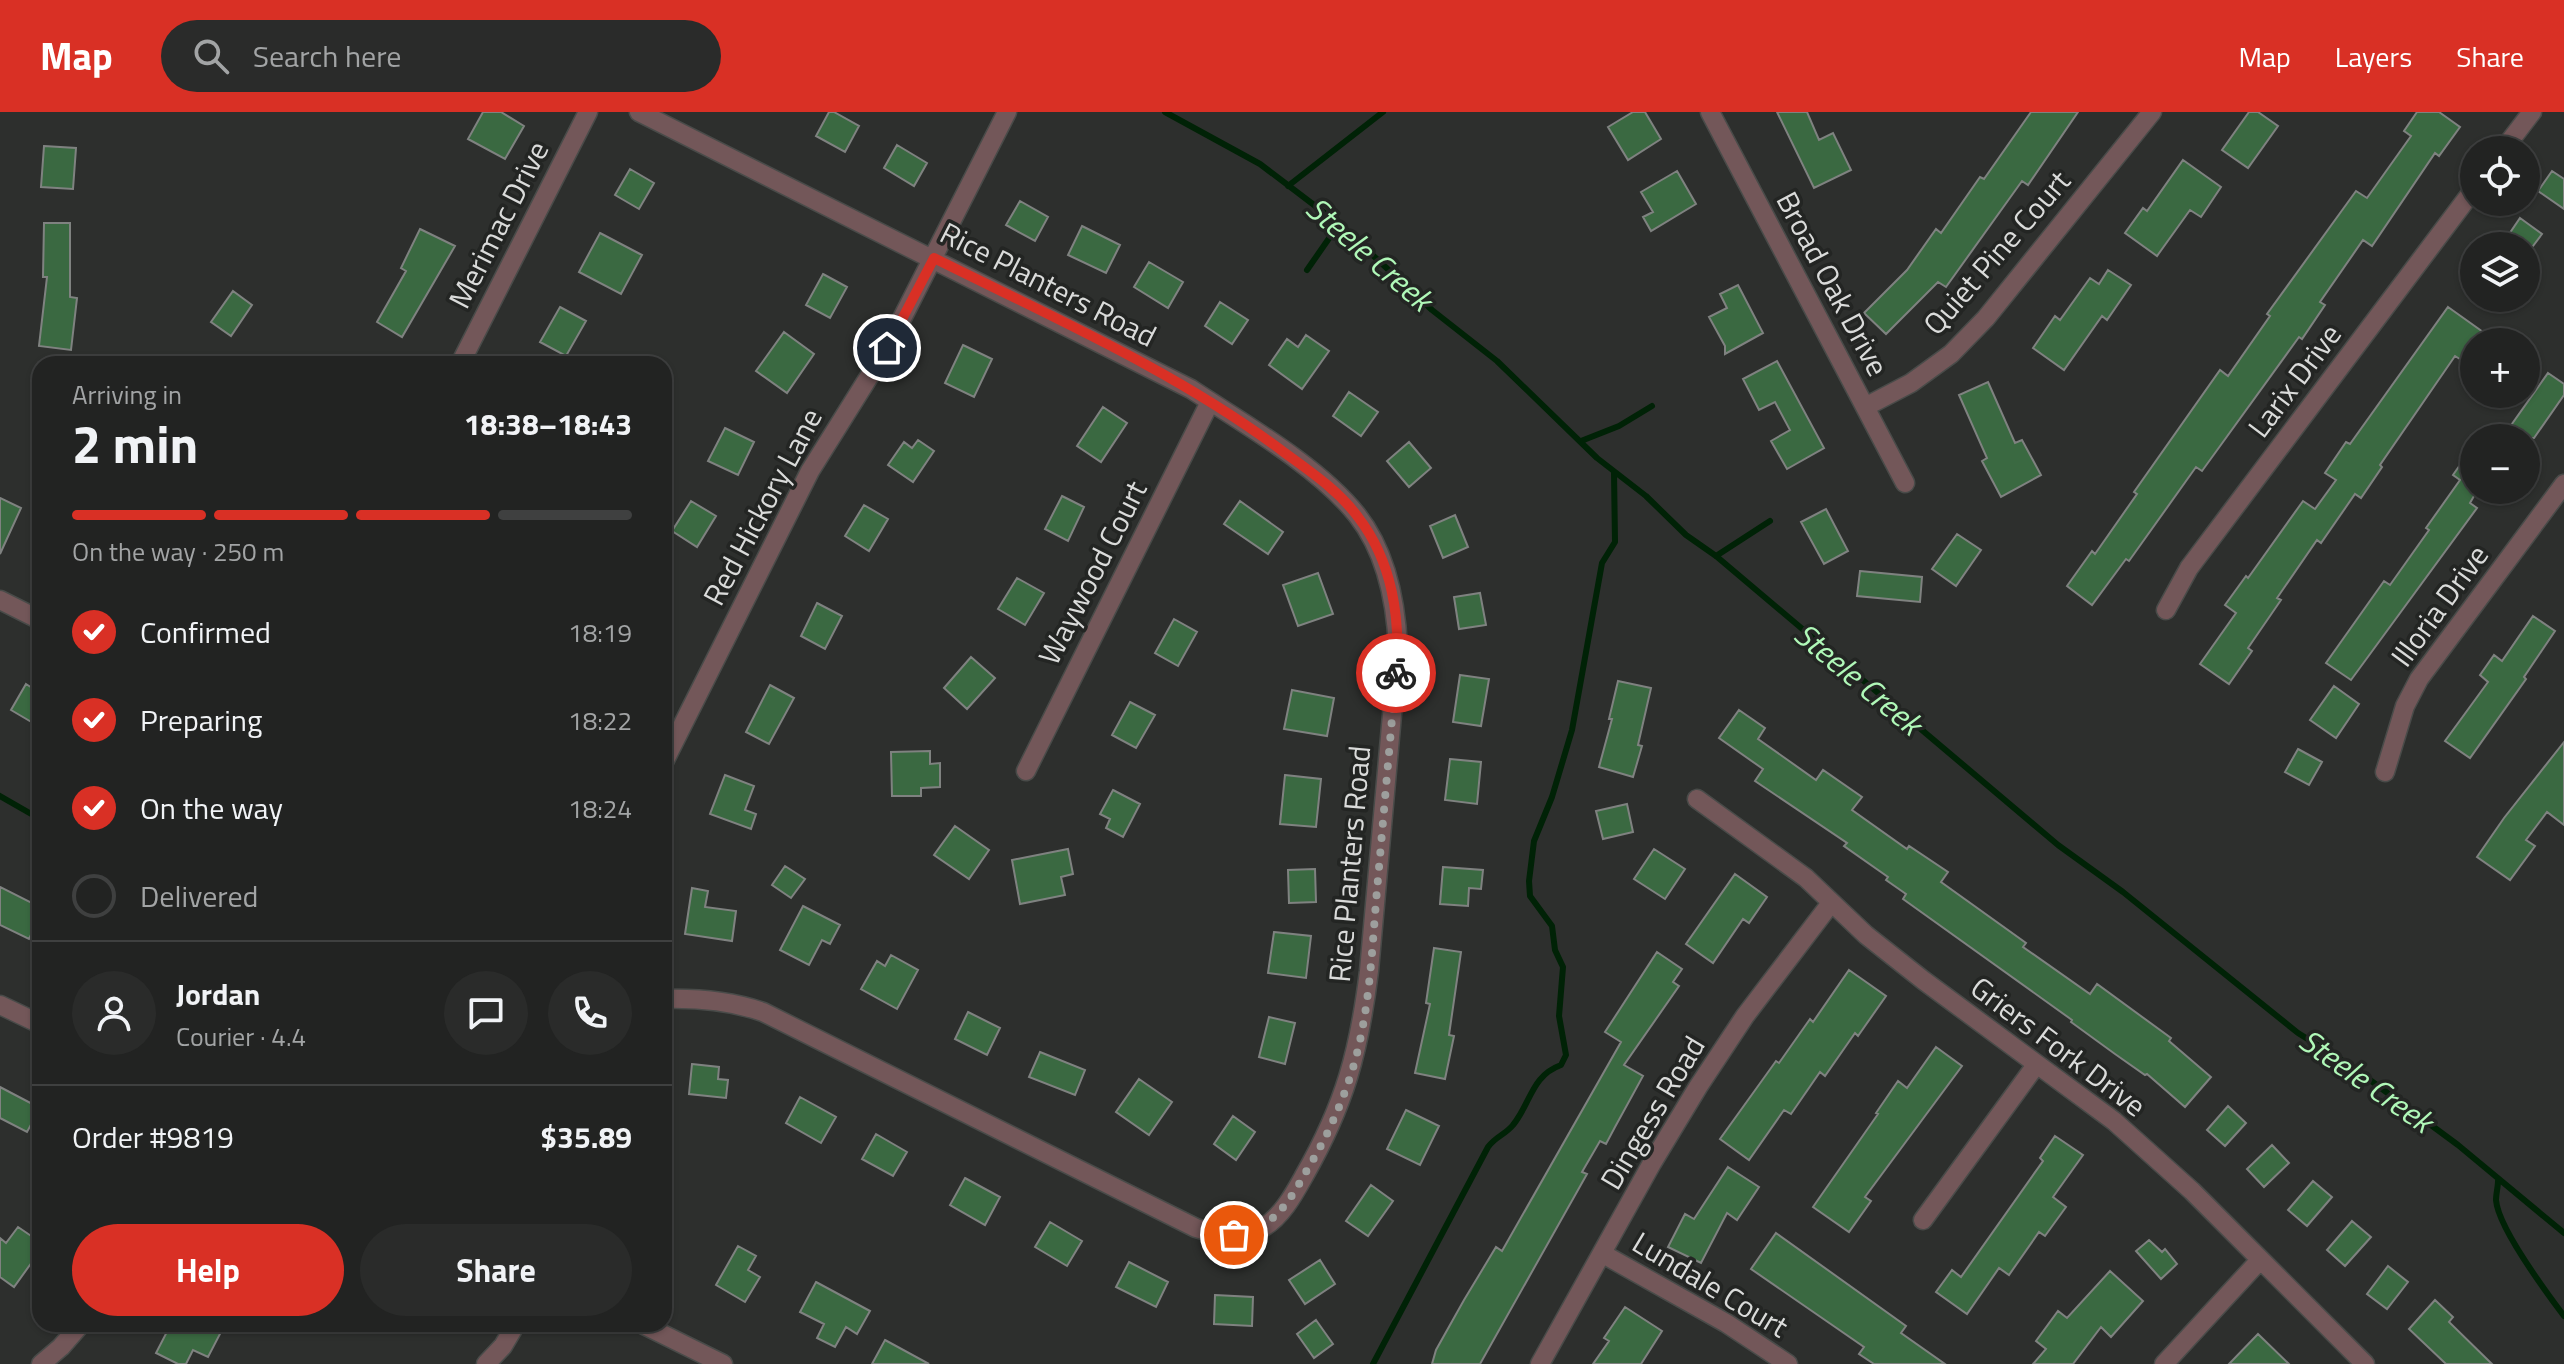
<!DOCTYPE html>
<meta charset="utf-8">
<style>
:root{--surface:#222322;--page:#2a2b2a;--text:#f1f3f6;--muted:#a2a4a5;--line:#3f4040;--accent:#d93025}
body{margin:0;font-family:"Titillium Web",sans-serif;background:var(--page);color:var(--text);height:100vh;display:flex;flex-direction:column;font-size:30px;white-space:nowrap}
*{box-sizing:border-box;margin:0}
p{font-size:26px;color:var(--muted)}
.icon{flex:none;width:44px;height:44px;fill:none;stroke:currentColor;stroke-width:2;stroke-linecap:round;stroke-linejoin:round}
.map{position:relative;flex:1;overflow:hidden}
.panel{position:absolute;left:32px;top:244px;width:640px;height:976px;display:flex;flex-direction:column;background:var(--surface);border-radius:24px;box-shadow:0 2px 6px #0004,0 0 0 2px var(--line)}
.panel>*{flex:none}
.fabs{position:absolute;left:2460px;top:24px;display:grid;gap:16px}
.fabs a{display:grid;place-items:center;width:80px;height:80px;border-radius:50%;background:var(--surface);box-shadow:0 2px 6px #0004,0 0 0 2px var(--line);font-size:40px}
.pin{position:absolute;display:grid;place-items:center;width:68px;height:68px;color:#fff;margin:-34px;border:4px solid #fff;border-radius:50%;box-shadow:0 2px 8px #0007}
.courier{position:absolute;display:grid;place-items:center;width:80px;height:80px;margin:-40px;border:6px solid #d93025;border-radius:50%;background:#fff;color:#222;box-shadow:0 2px 10px #0007}
.overview em{font-style:normal;font-weight:700}
.overview div{display:flex;flex-direction:column-reverse}
.overview{display:flex;align-items:center;justify-content:space-between;height:136px;padding:0 40px}
h1{font-size:52px;font-weight:700;line-height:60px}
.bar{display:grid;grid-template-columns:repeat(4,1fr);gap:12px 8px;align-content:center;height:96px;padding:0 40px}
.bar i{height:10px;border-radius:6px;background:var(--line)}
.bar .current{background:var(--accent)}
.bar p{grid-column:span 4}
.line{display:flex;align-items:center;gap:20px;padding:0 40px;border-top:2px solid var(--line)}
.line div{flex:1}
.round{display:grid;place-items:center;flex:none;width:84px;height:84px;border-radius:42px;background:var(--page)}
ol{padding:0 40px;list-style:none}
li{display:flex;align-items:center;gap:24px;height:88px}
li p{margin-inline-start:auto}
li .icon{padding:8px;border-radius:50%;background:var(--accent);color:#fff;stroke-width:4}
li:last-child{color:var(--muted)}
li i{width:44px;height:44px;border:4px solid var(--line);border-radius:50%}
.action{display:flex;gap:16px;margin-top:auto;padding:16px 40px}
.action a{flex:1;height:92px;border-radius:48px;background:var(--accent);color:#fff;font-size:32px;font-weight:700;line-height:92px;text-align:center}
.action a+a{background:var(--page);color:var(--text)}
header{display:flex;align-items:center;gap:48px;box-sizing:border-box;height:112px;padding:0 40px;background:var(--accent);color:#fff}
header strong{font-size:38px}
nav{display:flex;gap:44px;margin-inline-start:auto;font-size:28px}
.search{width:560px;height:72px;background:var(--page);display:flex;align-items:center;gap:20px;box-sizing:border-box;padding:0 28px;border-radius:44px;color:var(--muted);font-size:30px}
.map>svg:first-child{display:block}
</style>
<header>
<strong>Map</strong>
<div class="search"><svg class="icon" aria-label="search" viewBox="0 0 24 24"><circle cx="10" cy="10" r="6"/><path d="M15 15l6 6"/></svg>Search here</div>
<nav><a>Map</a><a>Layers</a><a>Share</a></nav>
</header>
<div class="map">
<svg width="2564" height="1252" viewBox="0 0 2564 1252">
<rect width="100%" height="100%" fill="#2d2f2d"/>
<g fill="none" stroke-linecap="round" stroke-linejoin="round">
<!-- stream -->
<path stroke="#002206" stroke-width="6" d="M1165 0 1260 52 1339 112 1432 198 1497 249 1597 346 1646 384 1686 423 1716 444 2058 733 2123 780 2298 921 2351 954 2458 1033 2564 1121
M1288 74 1383 0
M1307 158 1339 112
M1581 329 1619 314 1652 294
M1716 444 1770 409
M0 684 40 707
M2498 1069C2498 1075 2496 1082 2496 1088 2498 1116 2546 1180 2564 1204
M1373 1252 1488 1035C1495 1025 1506 1022 1513 1013 1531 991 1531 964 1561 953L1566 943 1559 904 1563 855 1555 838 1552 814 1530 784 1529 769 1534 729 1552 685 1572 618 1602 451 1615 430 1614 360"/>
</g>
<!-- building -->
<path fill="#3a6941" stroke="#7f8280" stroke-width="2" d="M483 0H501L524 14 505 47 468 27Z
M829 0H834L859 14 845 40 816 24Z
M1633 0H1645L1661 27 1628 48 1608 15Z
M1777 0H1807L1819 28 1833 21 1851 58 1814 76Z
M2031 0H2078L2028 73 2022 69 1946 175 1938 170 1886 222 1864 201 1907 158 1936 117 1941 121 1980 65 1984 67Z
M2249 0H2258L2278 14 2248 56 2222 38Z
M2417 0H2439L2460 15 2439 44 2435 41 2372 134 2363 128 2320 190 2325 193 2302 227 2299 225 2202 359 2196 355 2129 449 2126 447 2092 493 2067 474 2092 439 2095 442 2137 382 2134 380 2220 258 2228 264 2270 204 2267 202 2356 79 2367 86 2411 24 2404 19Z
M897 33 927 51 914 74 884 56Z
M44 34 76 36 73 77 41 75Z
M2183 48 2221 75 2201 105 2190 98 2157 144 2125 121 2143 96 2147 99Z
M630 57 654 71 639 97 615 83Z
M1677 59 1696 92 1651 119 1643 105 1653 100 1641 80Z
M2552 59 2564 67V97L2538 79Z
M1020 89 1048 105 1035 129 1006 113Z
M2520 106 2542 122 2533 134H2501Z
M44 111H70V185L77 186 71 238 39 234 47 165H43Z
M1082 114 1120 133 1106 161 1068 143Z
M420 117 455 134 402 225 377 210 406 159 401 156Z
M600 121 642 143 621 182 579 160Z
M1149 150 1183 170 1168 196 1134 175Z
M2108 158 2131 173 2107 208 2102 204 2064 258 2033 236 2055 204 2060 208 2090 166 2099 172Z
M823 162 847 175 830 206 806 193Z
M1738 173 1763 221 1725 242V234L1709 205 1727 196 1720 182Z
M233 179 252 193 231 224 211 210Z
M1220 190 1248 208 1232 232 1205 214Z
M560 195 586 209 566 244 540 230Z
M2448 195 2483 220 2463 249 2455 244 2380 353 2382 355 2361 386 2355 382 2321 431 2317 428 2277 486 2281 488 2248 536 2252 539 2229 572 2200 552 2236 501 2225 493 2246 464 2248 466 2303 389 2315 397 2336 368 2325 361 2346 330 2350 332Z
M784 220 814 242 787 281 756 259Z
M1306 223 1329 239 1302 277 1269 253 1287 227 1298 235Z
M963 233 992 247 974 285 945 271Z
M1777 249 1824 336 1787 357 1771 329 1790 318 1775 290 1759 298 1743 267Z
M2548 261 2564 272V283L2534 326H2502Z
M1988 270 2015 331 2022 328 2041 363 2001 385 1982 349 1987 346 1959 283Z
M1349 280 1378 300 1361 324 1333 304Z
M1103 295 1127 311 1101 350 1077 334Z
M725 316 754 330 738 363 708 349Z
M918 328 934 339 913 370 888 353 904 330 912 336Z
M1409 330 1431 356 1409 375 1387 349Z
M2474 333V384L2470 391 2477 396 2351 568 2326 551 2384 469 2390 473 2429 418 2426 416 2460 368 2453 363Z
M1062 384 1084 395 1068 429 1045 417Z
M0 386 21 396 0 442Z
M691 389 716 404 697 435 672 419Z
M1240 389 1283 420 1268 442 1224 412Z
M864 393 888 407 869 439 845 424Z
M1826 397 1848 439 1824 452 1801 410Z
M1455 403 1468 435 1443 446 1430 414Z
M1957 422 1981 438 1956 474 1932 457Z
M1860 459 1922 465 1920 490 1857 484Z
M1318 461 1333 502 1298 514 1283 473Z
M1017 466 1044 481 1025 513 998 497Z
M1480 481 1486 513 1459 517 1454 485Z
M817 491 842 504 825 537 801 524Z
M2533 504 2555 519 2524 565 2526 567 2470 646 2445 629 2488 570 2480 563 2494 543 2502 549Z
M1174 507 1197 520 1178 554 1155 541Z
M971 545 995 566 967 597 944 576Z
M1460 563 1489 567 1481 614 1453 610Z
M1618 569 1651 576 1638 633 1642 634 1633 665 1599 655 1612 607H1609Z
M26 572 40 581V615L11 598Z
M770 573 794 586 769 632 746 620Z
M2334 574 2359 592 2336 626 2310 608Z
M1292 578 1334 586 1327 624 1284 617Z
M1130 590 1155 603 1136 636 1112 623Z
M1739 598 1765 616 1758 627 1816 668 1823 658 1862 685 1852 698 1907 737 1909 734 1948 760 1941 770 2026 831 2023 835 2090 882 2097 872 2171 926 2169 929 2211 965 2185 995 2147 962 2145 963 2115 942 2071 910 2072 908 1903 787 1906 782 1886 768 1888 765 1844 734 1847 731 1755 669 1763 657 1719 626Z
M2564 630V713L2547 700 2526 728 2535 734 2510 768 2477 745 2504 706Z
M2298 637 2322 650 2309 673 2285 660Z
M930 639V652L940 651V675L921 676V684H892L891 640Z
M1450 647 1481 650 1477 692 1445 688Z
M725 663 754 674 745 698 756 702 751 717 710 702Z
M1285 663 1321 667 1316 715 1280 712Z
M1113 678 1140 692 1123 725 1106 716 1110 707 1100 702Z
M1627 692 1633 720 1603 727 1596 699Z
M955 714 989 738 969 767 934 743Z
M1068 737 1073 762 1061 765 1065 783 1020 792 1012 748Z
M1654 737 1685 757 1665 787 1634 767Z
M785 754 805 767 791 786 772 773Z
M1443 755 1483 758 1481 777 1469 776 1468 794 1440 792Z
M1315 757 1316 790 1289 791 1288 758Z
M1735 762 1767 785 1749 811 1743 807 1713 851 1686 832Z
M0 775 40 795V804L29 827 0 813Z
M692 776 708 779 705 795 736 799 732 829 685 822Z
M803 794 840 813 830 832 822 828 809 853 780 838Z
M1274 820 1311 824 1306 866 1268 861Z
M1434 836 1461 840 1449 923 1454 924 1445 967 1415 961 1430 892 1426 891Z
M1657 840 1682 857 1673 870 1679 874 1624 953 1643 964 1615 1015 1606 1032 1600 1029 1582 1060 1587 1062 1480 1252H1432L1436 1238 1464 1188 1496 1135 1502 1139 1621 930 1605 920Z
M891 843 918 858 897 897 861 877 877 849 885 854Z
M1849 858 1886 884 1858 924 1855 921 1825 964 1820 960 1791 1002 1784 998 1749 1048 1720 1027 1776 949 1779 951 1810 907 1813 910Z
M968 900 1000 916 987 943 955 927Z
M1269 905 1295 911 1285 952 1259 945Z
M1936 935 1962 954 1865 1085 1871 1089 1849 1120 1813 1095 1878 1002 1876 1001 1898 969 1907 976Z
M1040 940 1085 958 1075 983 1029 965Z
M692 952 719 955 718 967 728 968 726 986 689 982Z
M1139 967 1172 990 1149 1023 1116 1000Z
M0 975 40 996 27 1020 0 1006Z
M800 985 836 1005 821 1031 786 1011Z
M2228 994 2246 1011 2225 1034 2207 1018Z
M1406 998 1439 1014 1420 1053 1387 1037Z
M1233 1004 1255 1020 1236 1048 1214 1032Z
M876 1022 907 1040 893 1064 862 1047Z
M2055 1024 2083 1043 2053 1085 2066 1095 2045 1124 2039 1120 2009 1163 1999 1156 1967 1202 1936 1180 1952 1158 1961 1165 2043 1049 2040 1046Z
M2272 1033 2289 1051 2264 1075 2247 1057Z
M1728 1055 1759 1075 1737 1108 1727 1101 1701 1151 1668 1135 1685 1102 1694 1107Z
M965 1066 1000 1085 985 1113 950 1093Z
M2313 1069 2332 1085 2307 1114 2288 1098Z
M1371 1073 1393 1089 1368 1124 1346 1109Z
M2352 1109 2371 1125 2345 1154 2327 1138Z
M1050 1110 1082 1129 1067 1154 1035 1135Z
M18 1115 40 1130V1139L14 1175 0 1165V1126L6 1131Z
M1776 1121 1906 1214 1901 1221 1945 1252H1874L1859 1242 1864 1235 1751 1157Z
M2149 1128 2162 1140 2165 1137 2177 1152 2161 1167 2136 1139Z
M738 1134 756 1144 748 1158 760 1165 745 1190 716 1173Z
M1320 1148 1335 1172 1305 1192 1289 1168Z
M1129 1150 1168 1170 1156 1195 1116 1175Z
M2388 1154 2408 1170 2387 1197 2367 1182Z
M2110 1159 2143 1189 2111 1225 2101 1215 2073 1252H2033L2046 1237 2036 1229 2058 1199 2067 1206Z
M816 1170 870 1199 857 1222 846 1215 835 1235 817 1226 824 1212 800 1200Z
M1215 1183 1253 1185 1252 1214 1214 1212Z
M2435 1188 2453 1205 2449 1210 2492 1252H2446L2409 1217Z
M1625 1195 1662 1219 1641 1252H1593L1609 1229 1604 1226Z
M1316 1208 1333 1232 1314 1246 1297 1222Z
M171 1212H206L221 1220 208 1245 193 1238 186 1252H178L156 1241Z
M2258 1222 2289 1252H2229Z
M885 1228 929 1252H872Z"/>
<g fill="none" stroke-linecap="round" stroke-linejoin="round">
<!-- street casing -->
<g stroke="#494b49" stroke-width="21">
<path id="street" d="M639 0 1191 277C1244 312 1318 354 1357 403 1387 441 1396 490 1398 536L1369 859C1359 940 1345 992 1304 1064 1294 1082 1281 1106 1262 1116 1240 1127 1218 1123 1196 1116L763 900C731 889 698 886 664 887
M1710 0 1905 371
M2503 38 2532 0
M460 252 588 0
M1865 295 1911 271 1951 242 1986 206 2152 0
M0 488 40 508
M2166 498 2189 456 2474 77
M664 650 810 359 887 236 1007 0
M1026 659 1210 290
M2385 660 2405 594 2419 567 2564 372
M1697 687 1806 766 1866 823 1923 868 2114 1009 2192 1079 2365 1252
M0 893 40 912
M1923 1108 2036 953
M1603 1142 1726 1211 1788 1252
M642 1212 723 1252
M41 1252 61 1235 81 1212
M486 1252 503 1234 516 1212
M1540 1252 1652 1051 1698 975 1745 904 1831 791
M2164 1252 2260 1148"/>
</g>
<!-- street -->
<use href="#street" stroke="#735759" stroke-width="18"/>
</g>
<g fill="none" stroke-linecap="round" stroke-linejoin="round">
<!-- done -->
<path stroke="#9d9f9d" stroke-width="8" stroke-dasharray="0 14.4" d="M1234 1123C1272 1119 1290 1089 1307 1058 1326 1027 1341 994 1352 959 1371 898 1372 830 1378 767 1384 698 1390 629 1396 561"/>
<!-- route -->
<path stroke="#d93025" stroke-width="10" d="M887 236 934 146C1054 206 1178 260 1285 341 1311 360 1339 379 1358 405 1392 449 1401 506 1396 561"/>
</g>
<g text-anchor="middle" stroke-width="7" stroke-linejoin="round" paint-order="stroke">
<!-- street labels -->
<g font-size="30" fill="#dadbda" stroke="#232523">
<text transform="translate(499 113) rotate(-63)" y="10">Merimac Drive</text>
<text transform="translate(1997 141) rotate(-49)" y="10">Quiet Pine Court</text>
<text transform="translate(1832 172) rotate(62)" y="10">Broad Oak Drive</text>
<text transform="translate(1048 173) rotate(27)" y="10">Rice Planters Road</text>
<text transform="translate(2295 269) rotate(-53)" y="10">Larix Drive</text>
<text transform="translate(763 395) rotate(-62)" y="10">Red Hickory Lane</text>
<text transform="translate(1093 461) rotate(-63)" y="10">Waywood Court</text>
<text transform="translate(2440 494) rotate(-54)" y="10">Illoria Drive</text>
<text transform="translate(1350 752) rotate(-85)" y="10">Rice Planters Road</text>
<text transform="translate(2058 935) rotate(37)" y="10">Griers Fork Drive</text>
<text transform="translate(1653 1001) rotate(-59)" y="10">Dingess Road</text>
<text transform="translate(1710 1173) rotate(31)" y="10">Lundale Court</text>
</g>
<!-- water labels -->
<g font-size="32" font-style="italic" fill="#b0f8b8" stroke="#232523">
<text transform="translate(1369 142) rotate(41)" y="11">Steele Creek</text>
<text transform="translate(1858 567) rotate(40)" y="11">Steele Creek</text>
<text transform="translate(2366 969) rotate(35)" y="11">Steele Creek</text>
</g>
</g>
</svg>
<div class="fabs">
<a><svg class="icon" aria-label="locate" viewBox="0 0 24 24"><circle cx="12" cy="12" r="6"/><path d="M12 2v4M12 18v4M2 12h4M18 12h4"/></svg></a>
<a><svg class="icon" aria-label="layers" viewBox="0 0 24 24"><path d="M12 4l9 5-9 5-9-5zM3 14l9 5 9-5"/></svg></a>
<a>+</a>
<a>−</a>
</div>
<div class="pin" style="left:1234px;top:1123px;background:#ea580c"><svg class="icon" aria-label="bag" viewBox="0 0 24 24"><path d="M5 8h14l-1 12H6zM9 8a3 3 0 0 1 6 0"/></svg></div>
<div class="pin" style="left:887px;top:236px;background:#1f2937"><svg class="icon" aria-label="home" viewBox="0 0 24 24"><path d="M3 11l9-7 9 7M6 9v11h12V9"/></svg></div>
<div class="courier" style="left:1396px;top:561px"><svg class="icon" aria-label="bike" viewBox="0 0 24 24"><circle cx="6" cy="16" r="4"/><circle cx="18" cy="16" r="4"/><path d="M6 16l4-8h5l3 8M10 8l3 8H6M13 5h3"/></svg></div>
<section class="panel">
<div class="overview"><div><h1>2 min</h1><p>Arriving in</p></div><em>18:38–18:43</em></div>
<div class="bar"><i class="current"></i><i class="current"></i><i class="current"></i><i></i><p>On the way · 250 m</p></div>
<ol>
<li><svg class="icon" aria-label="check" viewBox="0 0 24 24"><path d="M5 12l5 5 9-10"/></svg>Confirmed<p>18:19</p></li>
<li><svg class="icon" aria-label="check" viewBox="0 0 24 24"><path d="M5 12l5 5 9-10"/></svg>Preparing<p>18:22</p></li>
<li><svg class="icon" aria-label="check" viewBox="0 0 24 24"><path d="M5 12l5 5 9-10"/></svg>On the way<p>18:24</p></li>
<li><i></i>Delivered</li>
</ol>
<div class="line" style="height:144px"><a class="round"><svg class="icon" aria-label="person" viewBox="0 0 24 24"><circle cx="12" cy="8" r="4"/><path d="M4 21q1-7 8-7t8 7"/></svg></a><div><b>Jordan</b><p>Courier · 4.4</p></div><a class="round"><svg class="icon" aria-label="chat" viewBox="0 0 24 24"><path d="M4 5h16v11H9l-5 4z"/></svg></a><a class="round"><svg class="icon" aria-label="phone" viewBox="0 0 24 24"><path d="M5 4h4l2 5-3 2q2 4 5 5l2-3 5 2v4C11 20 4 13 5 4z"/></svg></a></div>
<div class="line" style="height:104px"><div>Order #9819</div><b>$35.89</b></div>
<div class="action"><a>Help</a><a>Share</a></div>
</section>
</div>
